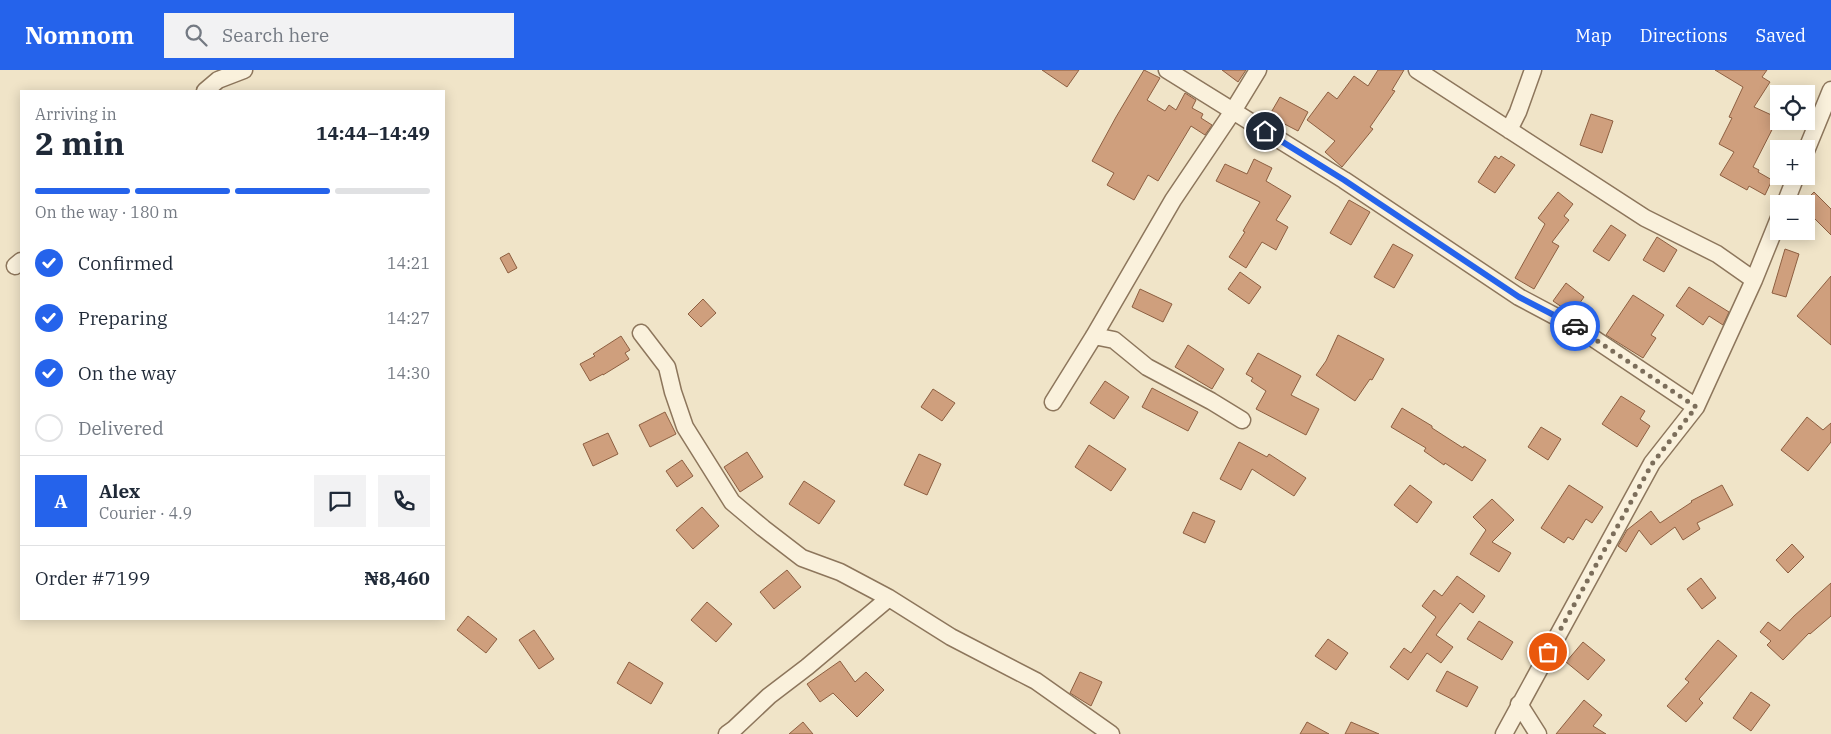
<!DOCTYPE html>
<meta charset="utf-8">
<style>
:root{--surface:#fff;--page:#f2f2f3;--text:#1f2937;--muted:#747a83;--line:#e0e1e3;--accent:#2563eb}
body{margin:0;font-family:"IBM Plex Serif",serif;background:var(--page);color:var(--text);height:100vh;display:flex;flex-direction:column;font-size:19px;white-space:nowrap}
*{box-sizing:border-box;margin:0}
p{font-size:16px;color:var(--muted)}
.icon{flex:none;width:28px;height:28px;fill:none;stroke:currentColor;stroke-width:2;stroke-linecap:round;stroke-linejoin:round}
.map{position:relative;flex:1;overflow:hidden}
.side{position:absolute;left:20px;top:20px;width:425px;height:530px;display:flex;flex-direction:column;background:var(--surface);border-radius:0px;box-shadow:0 2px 12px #0003}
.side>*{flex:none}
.tools{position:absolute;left:1770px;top:15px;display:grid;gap:10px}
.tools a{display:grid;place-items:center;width:45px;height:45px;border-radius:0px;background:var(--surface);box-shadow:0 2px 12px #0003;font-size:25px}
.pin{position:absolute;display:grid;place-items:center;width:42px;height:42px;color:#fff;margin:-21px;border:2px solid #fff;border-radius:50%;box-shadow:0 1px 5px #0007}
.courier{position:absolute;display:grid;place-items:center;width:50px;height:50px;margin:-25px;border:4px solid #2563eb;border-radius:50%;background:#fff;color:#222;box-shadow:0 1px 6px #0007}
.overview em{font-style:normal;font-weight:700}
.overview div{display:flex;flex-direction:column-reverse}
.overview{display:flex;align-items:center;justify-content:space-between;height:85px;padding:0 15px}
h1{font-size:32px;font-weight:700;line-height:38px}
.bar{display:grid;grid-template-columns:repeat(4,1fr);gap:8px 5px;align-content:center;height:60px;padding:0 15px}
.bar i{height:6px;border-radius:4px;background:var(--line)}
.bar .selected{background:var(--accent)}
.bar p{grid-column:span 4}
.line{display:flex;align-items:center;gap:12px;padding:0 15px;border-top:1px solid var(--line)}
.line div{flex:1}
.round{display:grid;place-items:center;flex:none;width:52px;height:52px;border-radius:0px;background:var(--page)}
ol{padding:0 15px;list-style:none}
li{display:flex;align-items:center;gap:15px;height:55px}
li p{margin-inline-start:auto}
li .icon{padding:5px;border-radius:50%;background:var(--accent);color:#fff;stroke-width:4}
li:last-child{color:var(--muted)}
li i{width:28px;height:28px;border:2px solid var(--line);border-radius:50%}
header{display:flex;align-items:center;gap:30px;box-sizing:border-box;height:70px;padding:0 25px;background:var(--accent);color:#fff}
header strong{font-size:24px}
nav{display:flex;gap:28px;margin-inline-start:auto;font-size:18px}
.search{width:350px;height:45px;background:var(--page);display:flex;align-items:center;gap:12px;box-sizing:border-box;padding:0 18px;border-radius:0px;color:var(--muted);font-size:19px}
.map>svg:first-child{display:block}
</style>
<header>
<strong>Nomnom</strong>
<div class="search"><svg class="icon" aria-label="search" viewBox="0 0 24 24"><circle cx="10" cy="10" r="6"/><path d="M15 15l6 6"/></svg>Search here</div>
<nav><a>Map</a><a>Directions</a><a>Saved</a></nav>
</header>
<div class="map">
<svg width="1831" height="664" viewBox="0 0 1831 664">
<rect width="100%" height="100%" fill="#f0e4c8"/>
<!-- building -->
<path fill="#cf9f7d" stroke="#8d5f41" d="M1042 0H1079L1067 17Z
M1144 0 1160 8 1147 30 1165 41 1169 35 1176 40 1185 23 1196 30 1192 38 1203 44 1201 48 1212 55 1205 65 1191 56 1158 111 1148 105 1134 130 1107 115 1114 103 1092 91 1116 47Z
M1222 0H1246L1238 12Z
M1378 0H1404L1392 20 1395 21 1370 57 1373 59 1342 97 1325 82 1335 71 1307 50 1328 22 1337 29 1354 6 1368 16Z
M1715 0H1767L1762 7 1770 12 1754 37 1778 48 1753 97 1759 100 1758 102 1772 110 1765 125 1749 116 1747 120 1720 105 1734 82 1719 74 1732 48 1729 47 1743 17Z
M1280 27 1308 42 1298 61 1269 46Z
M1591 44 1613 51 1602 83 1580 75Z
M1495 86 1499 89 1501 86 1515 95 1495 123 1478 112Z
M1254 89 1272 98 1266 111 1291 126 1276 150 1288 157 1276 180 1262 172 1246 198 1229 187 1245 162 1243 161 1260 132 1216 111 1225 94 1247 104Z
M1558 122 1573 134 1564 146 1569 150 1552 172 1559 176 1534 219 1515 208 1545 154 1538 148Z
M1814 122 1831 139V165L1806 140V130Z
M1349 130 1370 142 1351 175 1330 163Z
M1611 155 1626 165 1609 191 1593 181Z
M1657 167 1677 180 1664 202 1643 190Z
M1393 174 1413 185 1394 218 1374 207Z
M1785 179 1799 184 1786 227 1772 223Z
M509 183 517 198 508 203 500 188Z
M1240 202 1261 217 1249 234 1228 219Z
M1831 206V275L1797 246Z
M1566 213 1584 227 1572 244 1553 231Z
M1689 217 1729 242 1723 255 1709 246 1703 255 1676 236Z
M1140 219 1172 234 1163 252 1132 237Z
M1633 225 1664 245 1651 265 1656 268 1643 288 1606 265Z
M703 229 716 243 701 257 688 244Z
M1338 265 1384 289 1372 310 1370 309 1355 331 1316 305 1326 291Z
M621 266 630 280 625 283 629 289 603 305V304L590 311 580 294 595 286 593 284Z
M1188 275 1224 299 1212 319 1175 297Z
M1258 283 1301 306 1291 325 1319 339 1306 365 1256 339 1266 321 1251 311 1253 308 1246 304Z
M1105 311 1129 327 1114 349 1090 333Z
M1152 318 1198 342 1188 361 1142 337Z
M933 319 955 333 942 351 921 337Z
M1621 326 1645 341 1640 349 1650 356 1637 377 1602 354Z
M1402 338 1432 356V358L1463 378 1464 376 1486 390 1472 411 1445 393 1444 395 1424 381 1426 378 1391 357Z
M665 342 676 364 650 377 639 355Z
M1807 347 1823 360 1831 353V372L1808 401 1781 380Z
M1541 357 1561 369 1548 390 1528 377Z
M608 363 618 384 593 396 583 374Z
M1239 372 1267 387 1269 384 1306 408 1294 426 1252 399 1241 420 1220 409Z
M1089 375 1126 399 1111 421 1075 397Z
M747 382 763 407 740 422 724 397Z
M919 384 941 394 927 425 904 415Z
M682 390 693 406 677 417 666 401Z
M804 411 835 431 819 454 789 434Z
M1410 415 1432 432 1417 453 1394 435Z
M1569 415 1603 437 1592 453 1586 449 1573 470 1568 467 1564 473 1541 458Z
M1722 415 1733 435 1697 453 1700 459 1683 470 1675 457 1651 475 1639 460 1626 482 1618 476 1627 460 1651 441 1660 453 1692 432 1691 431Z
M1492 429 1514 450 1492 472 1511 483 1499 502 1470 484 1486 460 1473 447Z
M702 437 719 456 693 479 676 460Z
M1193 442 1215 451 1205 473 1183 463Z
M1792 474 1804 487 1788 503 1776 490Z
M787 500 801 517 774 539 760 522Z
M1457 506 1485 526 1473 543 1460 533 1436 565 1453 577 1441 593 1427 583 1408 610 1390 597 1404 578 1411 583 1436 547 1422 536 1434 520 1442 526Z
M1701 508 1716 528 1702 539 1687 519Z
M1831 513V546L1810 564 1809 563 1783 590 1767 575 1771 571 1760 562 1768 552 1780 561 1794 546Z
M707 532 732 554 716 572 691 550Z
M468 546 497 569 486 583 457 560Z
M1479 551 1513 572 1502 590 1467 569Z
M534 560 554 589 539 599 519 570Z
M1328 569 1348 583 1336 600 1315 586Z
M1718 570 1737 586 1699 629 1703 633 1686 652 1667 636 1689 612 1685 609Z
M1583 572 1605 590 1588 610 1566 592Z
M840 591 855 612 866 602 884 620 857 647 833 623 820 632 807 614Z
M629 592 663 613 651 634 617 613Z
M1447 601 1478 617 1467 637 1436 621Z
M1080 602 1102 612 1091 636 1070 623Z
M1751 622 1770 635 1751 661 1733 648Z
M1584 630 1602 645 1593 656 1606 664H1556Z
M803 652 813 664H789Z
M1307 652 1329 664H1300Z
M1351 652 1379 664H1345Z"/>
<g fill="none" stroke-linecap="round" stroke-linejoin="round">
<!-- minor casing -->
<g stroke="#8d765c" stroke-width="19">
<path id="minor" d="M1167 0 1344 110 1519 227 1581 260 1696 337
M1417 0 1645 148 1717 184 1754 210
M205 21 218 10 244 0
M1509 60 1518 42 1533 0
M1806 81 1831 20
M1785 134 1796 106
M15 196 21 191
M641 263 667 297 673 322 685 357 732 432 763 458 802 488 840 502 889 528 951 567 1036 611 1111 664
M1094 266 1114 270 1147 297 1211 331 1242 350
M1053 332 1094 266 1173 130 1233 41 1258 0
M1519 634 1538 664
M727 664 734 659 769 626 807 597 889 528
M1504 664 1652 393 1696 337 1754 210 1779 148"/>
</g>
<!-- minor -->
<use href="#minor" stroke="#faf1dc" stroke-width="16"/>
</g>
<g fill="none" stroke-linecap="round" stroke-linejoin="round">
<!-- done -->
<path stroke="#7c6e5b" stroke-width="5" stroke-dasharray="0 9" d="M1548 582 1652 394 1696 337 1575 256"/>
<!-- route -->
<path stroke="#2563eb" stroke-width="6" d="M1265 61 1344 110 1519 227 1575 256"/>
</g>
</svg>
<div class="tools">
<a><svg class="icon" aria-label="locate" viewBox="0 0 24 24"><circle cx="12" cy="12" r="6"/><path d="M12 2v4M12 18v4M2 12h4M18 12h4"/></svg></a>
<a>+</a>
<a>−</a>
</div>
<div class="pin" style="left:1548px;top:582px;background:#ea580c"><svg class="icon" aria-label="bag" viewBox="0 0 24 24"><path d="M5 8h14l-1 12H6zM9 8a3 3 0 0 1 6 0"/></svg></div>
<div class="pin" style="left:1265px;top:61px;background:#1f2937"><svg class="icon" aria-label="home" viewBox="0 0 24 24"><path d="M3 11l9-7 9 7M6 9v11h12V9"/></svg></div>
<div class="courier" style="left:1575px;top:256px"><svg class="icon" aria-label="car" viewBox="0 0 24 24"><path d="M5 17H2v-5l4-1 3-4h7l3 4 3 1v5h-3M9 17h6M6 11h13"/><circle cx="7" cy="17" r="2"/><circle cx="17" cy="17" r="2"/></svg></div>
<section class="side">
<div class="overview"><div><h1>2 min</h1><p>Arriving in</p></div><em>14:44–14:49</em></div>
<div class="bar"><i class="selected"></i><i class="selected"></i><i class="selected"></i><i></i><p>On the way · 180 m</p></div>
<ol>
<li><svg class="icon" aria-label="check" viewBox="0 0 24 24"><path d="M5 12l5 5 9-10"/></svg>Confirmed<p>14:21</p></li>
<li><svg class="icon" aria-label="check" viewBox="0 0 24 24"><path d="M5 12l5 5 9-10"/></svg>Preparing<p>14:27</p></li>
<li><svg class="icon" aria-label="check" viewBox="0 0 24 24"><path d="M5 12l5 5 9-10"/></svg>On the way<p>14:30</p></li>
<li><i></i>Delivered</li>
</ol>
<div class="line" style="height:90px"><b class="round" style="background:var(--accent);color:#fff">A</b><div><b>Alex</b><p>Courier · 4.9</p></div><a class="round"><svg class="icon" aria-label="chat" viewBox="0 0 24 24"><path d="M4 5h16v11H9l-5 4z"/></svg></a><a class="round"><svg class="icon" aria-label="phone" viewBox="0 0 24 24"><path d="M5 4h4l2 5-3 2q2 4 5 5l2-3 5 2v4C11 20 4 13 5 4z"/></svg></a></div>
<div class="line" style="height:65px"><div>Order #7199</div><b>₦8,460</b></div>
</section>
</div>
